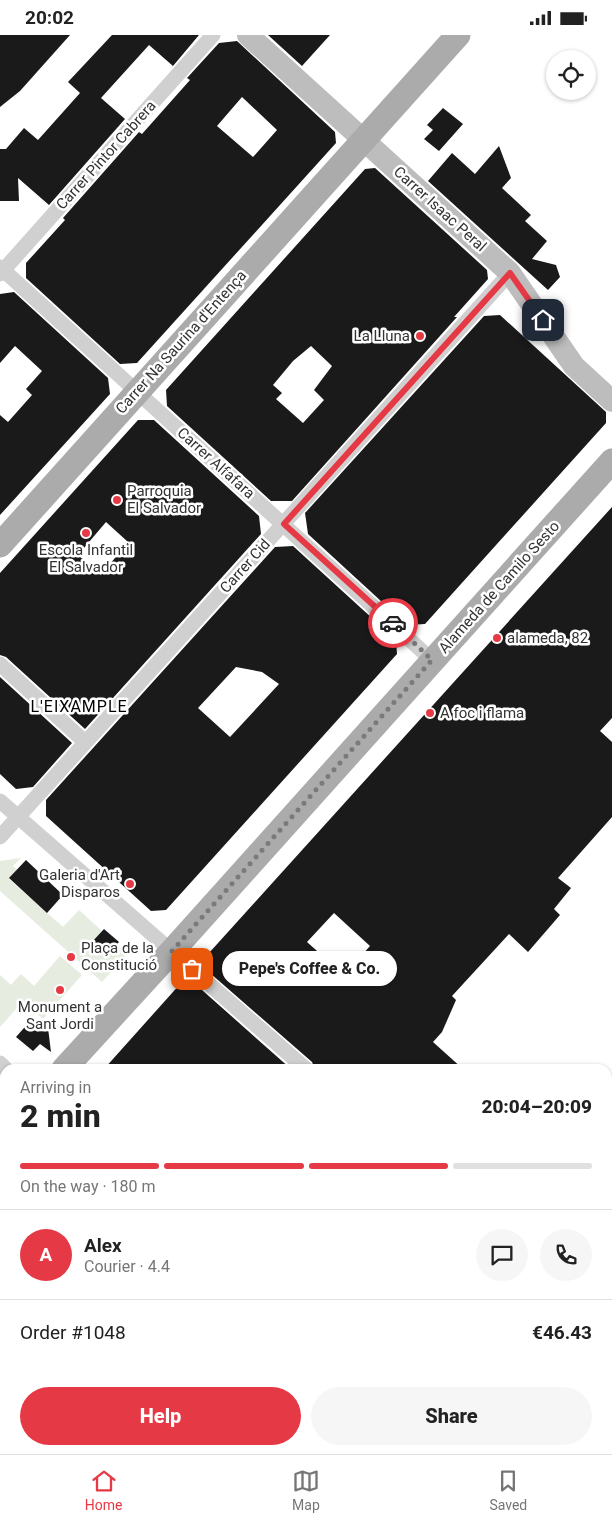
<!DOCTYPE html>
<meta charset="utf-8">
<style>
:root{--surface:#fff;--page:#f6f6f6;--text:#222;--muted:#767676;--line:#e0e0e0;--accent:#e63946}
body{margin:0;font-family:Roboto,sans-serif;background:var(--page);color:var(--text);height:100vh;display:flex;flex-direction:column;font-size:19px;white-space:nowrap}
*{box-sizing:border-box;margin:0}
p{font-size:16px;color:var(--muted)}
.icon{flex:none;width:28px;height:28px;fill:none;stroke:currentColor;stroke-width:2;stroke-linecap:round;stroke-linejoin:round}
.map{position:relative;flex:1;overflow:hidden}
.side{position:absolute;left:0px;top:1029px;width:612px;height:391px;display:flex;flex-direction:column;background:var(--surface);border-radius:15px 15px 0 0;box-shadow:0 1px 4px #0004}
.side>*{flex:none}
.tools{position:absolute;left:546px;top:15px;display:grid;gap:10px}
.tools a{display:grid;place-items:center;width:50px;height:50px;border-radius:50%;background:var(--surface);box-shadow:0 1px 4px #0004;font-size:25px}
.pin{position:absolute;display:grid;place-items:center;width:42px;height:42px;color:#fff;margin:-21px;border-radius:10px;box-shadow:0 2px 8px #0006}
.courier{position:absolute;display:grid;place-items:center;width:50px;height:50px;margin:-25px;border:4px solid #e63946;border-radius:50%;background:#fff;color:#222;box-shadow:0 1px 6px #0007}
.bubble{position:absolute;height:35px;border-radius:18px;background:var(--surface);box-shadow:0 1px 4px #0004;font-size:16px;font-weight:800;line-height:35px;text-align:center}
.headline em{font-style:normal;font-weight:800}
.headline div{display:flex;flex-direction:column-reverse}
.headline{display:flex;align-items:center;justify-content:space-between;height:85px;padding:0 20px}
h1{font-size:32px;font-weight:800;line-height:38px}
.bar{display:grid;grid-template-columns:repeat(4,1fr);gap:8px 5px;align-content:center;height:60px;padding:0 20px}
.bar i{height:6px;border-radius:4px;background:var(--line)}
.bar .current{background:var(--accent)}
.bar p{grid-column:span 4}
.line{display:flex;align-items:center;gap:12px;padding:0 20px;border-top:1px solid var(--line)}
.line div{flex:1}
.round{display:grid;place-items:center;flex:none;width:52px;height:52px;border-radius:26px;background:var(--page)}
.button{display:flex;gap:10px;margin-top:auto;padding:10px 20px}
.button a{flex:1;height:58px;border-radius:30px;background:var(--accent);color:#fff;font-size:20px;font-weight:800;line-height:58px;text-align:center}
.button a+a{background:var(--page);color:var(--text)}
.status{display:flex;justify-content:space-between;align-items:center;height:35px;padding:0 25px;background:var(--surface);direction:ltr}
.status svg{height:14px;fill:currentColor}
.tabs{display:flex;justify-content:space-around;align-items:center;height:70px;border-top:1px solid var(--line);background:var(--surface);font-size:14px;color:var(--muted)}
.tabs a{display:grid;justify-items:center;gap:2px}
.tabs .current{color:var(--accent)}
.map>svg:first-child{display:block}
</style>
<div class="status"><b>20:02</b><svg viewBox="0 0 49 12"><path d="M0 12V9h3v3zM5 12V6h3v6zM10 12V3h3v9zM15 12V0h3v12zM26 1h20v11H26zM47 4h2v5h-2z"/></svg></div>
<div class="map">
<svg width="612" height="1419" viewBox="0 0 612 1419">
<rect width="100%" height="100%" fill="#fff"/>
<!-- green -->
<path fill="#e6ecdf" d="M21 823 13 831 17 835 9 844 63 892 79 875 102 896 93 907 107 920 117 910 127 919 102 947 0 856V826Z
M60 921 82 940 43 984 23 966 0 992V940L11 950 21 939 34 951Z"/>
<!-- building -->
<path fill="#1a1a1a" fill-rule="evenodd" d="M0 0H70L20 56 0 72Z
M112 0H199L173 31 149 10 101 63 125 84 49 170 18 143 19 166H0V114H6L24 93 38 105 80 58 68 47Z
M268 0H330L302 31Z
M237 6 335 97 336 108 137 328 120 329 26 243V228L65 185 63 183 139 97 142 99 190 45 187 43 219 8ZM242 62 277 95 253 122 217 91Z
M443 73 463 89 439 116 424 104 433 95 427 90Z
M499 111 511 143 502 153 531 180 525 186 547 206 532 224 556 230 560 242 548 255 428 146 452 118 475 139Z
M375 133 487 235 488 244 454 282H457L292 466H271L167 371 166 355 365 134ZM311 311 332 331 314 355 324 365 303 388 276 364 282 358 273 350 293 326Z
M14 257 108 343 110 359 0 480V380L8 387 32 360 26 354 42 336 15 311 0 328V259Z
M500 280 606 377V388L425 589 407 590 308 499 305 478 484 281Z
M138 385H154L259 481 261 499 85 694 6 622 0 620V538ZM106 487 128 507 101 540 78 520Z
M612 472V683L600 696 612 707V782L558 843 571 853 554 874 560 880 528 917 509 899 452 961 456 965 442 997 433 1007 463 1034H315L312 1027 210 938 209 918ZM334 878 370 911 344 940 307 907Z
M293 511 396 605 397 619 166 875 151 876 46 781V765L275 512ZM236 632 262 637 279 649 230 702 198 673Z
M0 642 72 708 33 752 16 754 0 739Z
M26 825 63 860 47 878 9 843Z
M104 894 119 907 107 920 92 907Z
M193 947 291 1034H104L181 948Z
M31 985 38 992 47 985 51 1017 40 1009 33 1016 16 1002Z"/>
<g fill="none" stroke-linecap="round" stroke-linejoin="round">
<!-- street -->
<path stroke="#d0d0d0" stroke-width="15" d="M0 232 432 625
M0 239 213 0
M0 629 85 707
M0 766 306 1034
M0 802 510 238
M0 1028 6 1034
M608 1375 612 1369
M0 1401 5 1395
M203 1415 206 1419
M238 1419 242 1415
M476 1419 477 1415
M576 1419 579 1415"/>
<!-- secondary -->
<path stroke="#bdbdbd" stroke-width="22" d="M248 0 510 238 574 331 612 366
M305 1415 308 1419"/>
<!-- primary -->
<path stroke="#ababab" stroke-width="25" d="M0 510 458 0
M64 1034 172 916 612 426
M0 1104 5 1098"/>
</g>
<g fill="none" stroke-linecap="round" stroke-linejoin="round">
<!-- done -->
<path stroke="#7a7a7a" stroke-width="5" stroke-dasharray="0 9" d="M192 934 172 916 432 625 393 588"/>
<!-- route -->
<path stroke="#e63946" stroke-width="6" d="M393 588 284 489 510 238 543 285"/>
</g>
<!-- markers -->
<g fill="#e63946" stroke="#fff" stroke-width="2">
<circle cx="420" cy="301" r="5"/>
<circle cx="117" cy="465" r="5"/>
<circle cx="86" cy="498" r="5"/>
<circle cx="497" cy="603" r="5"/>
<circle cx="430" cy="678" r="5"/>
<circle cx="130" cy="849" r="5"/>
<circle cx="71" cy="922" r="5"/>
<circle cx="60" cy="955" r="5"/>
</g>
<g text-anchor="middle" stroke-width="5" stroke-linejoin="round" paint-order="stroke">
<!-- street labels -->
<g font-size="15" fill="#333" stroke="#fff">
<text transform="translate(106 120) rotate(-48)" y="5">Carrer Pintor Cabrera</text>
<text transform="translate(440 174) rotate(42)" y="5">Carrer Isaac Peral</text>
<text transform="translate(181 307) rotate(-48)" y="5">Carrer Na Saurina d'Entença</text>
<text transform="translate(216 428) rotate(42)" y="5">Carrer Alfafara</text>
<text transform="translate(245 531) rotate(-48)" y="5">Carrer Cid</text>
<text transform="translate(499 552) rotate(-48)" y="5">Alameda de Camilo Sesto</text>
</g>
<!-- poi labels -->
<g font-size="15" fill="#333" stroke="#fff" text-anchor="start">
<text x="410" y="306" text-anchor="end">La Lluna</text>
<text x="127" y="461">Parroquia<tspan x="127" dy="17">El Salvador</tspan></text>
<text x="86" y="520" text-anchor="middle">Escola Infantil<tspan x="86" dy="17">El Salvador</tspan></text>
<text x="507" y="608">alameda, 82</text>
<text x="440" y="683">A foc i flama</text>
<text x="120" y="845" text-anchor="end">Galeria d'Art<tspan x="120" dy="17">Disparos</tspan></text>
<text x="81" y="918">Plaça de la<tspan x="81" dy="17">Constitució</tspan></text>
<text x="60" y="977" text-anchor="middle">Monument a<tspan x="60" dy="17">Sant Jordi</tspan></text>
</g>
<!-- neighbourhood labels -->
<g font-size="16" letter-spacing="1" fill="#000" stroke="#fff">
<text x="79" y="677">L'EIXAMPLE</text>
</g>
</g>
</svg>
<div class="tools">
<a><svg class="icon" aria-label="locate" viewBox="0 0 24 24"><circle cx="12" cy="12" r="6"/><path d="M12 2v4M12 18v4M2 12h4M18 12h4"/></svg></a>
</div>
<div class="pin" style="left:192px;top:934px;background:#ea580c"><svg class="icon" aria-label="bag" viewBox="0 0 24 24"><path d="M5 8h14l-1 12H6zM9 8a3 3 0 0 1 6 0"/></svg></div>
<div class="pin" style="left:543px;top:285px;background:#1f2937"><svg class="icon" aria-label="home" viewBox="0 0 24 24"><path d="M3 11l9-7 9 7M6 9v11h12V9"/></svg></div>
<div class="courier" style="left:393px;top:588px"><svg class="icon" aria-label="car" viewBox="0 0 24 24"><path d="M5 17H2v-5l4-1 3-4h7l3 4 3 1v5h-3M9 17h6M6 11h13"/><circle cx="7" cy="17" r="2"/><circle cx="17" cy="17" r="2"/></svg></div>
<div class="bubble" style="left:222px;top:916px;width:175px">Pepe's Coffee &amp; Co.</div>
<section class="side">
<div class="headline"><div><h1>2 min</h1><p>Arriving in</p></div><em>20:04–20:09</em></div>
<div class="bar"><i class="current"></i><i class="current"></i><i class="current"></i><i></i><p>On the way · 180 m</p></div>
<div class="line" style="height:90px"><b class="round" style="background:var(--accent);color:#fff">A</b><div><b>Alex</b><p>Courier · 4.4</p></div><a class="round"><svg class="icon" aria-label="chat" viewBox="0 0 24 24"><path d="M4 5h16v11H9l-5 4z"/></svg></a><a class="round"><svg class="icon" aria-label="phone" viewBox="0 0 24 24"><path d="M5 4h4l2 5-3 2q2 4 5 5l2-3 5 2v4C11 20 4 13 5 4z"/></svg></a></div>
<div class="line" style="height:65px"><div>Order #1048</div><b>€46.43</b></div>
<div class="button"><a>Help</a><a>Share</a></div>
</section>
</div>
<nav class="tabs">
<a class="current"><svg class="icon" aria-label="home" viewBox="0 0 24 24"><path d="M3 11l9-7 9 7M6 9v11h12V9"/></svg>Home</a>
<a><svg class="icon" aria-label="map" viewBox="0 0 24 24"><path d="M3 6l6-2 6 2 6-2v14l-6 2-6-2-6 2zM9 4v14M15 6v14"/></svg>Map</a>
<a><svg class="icon" aria-label="saved" viewBox="0 0 24 24"><path d="M7 4h10v16l-5-4-5 4z"/></svg>Saved</a>
</nav>
